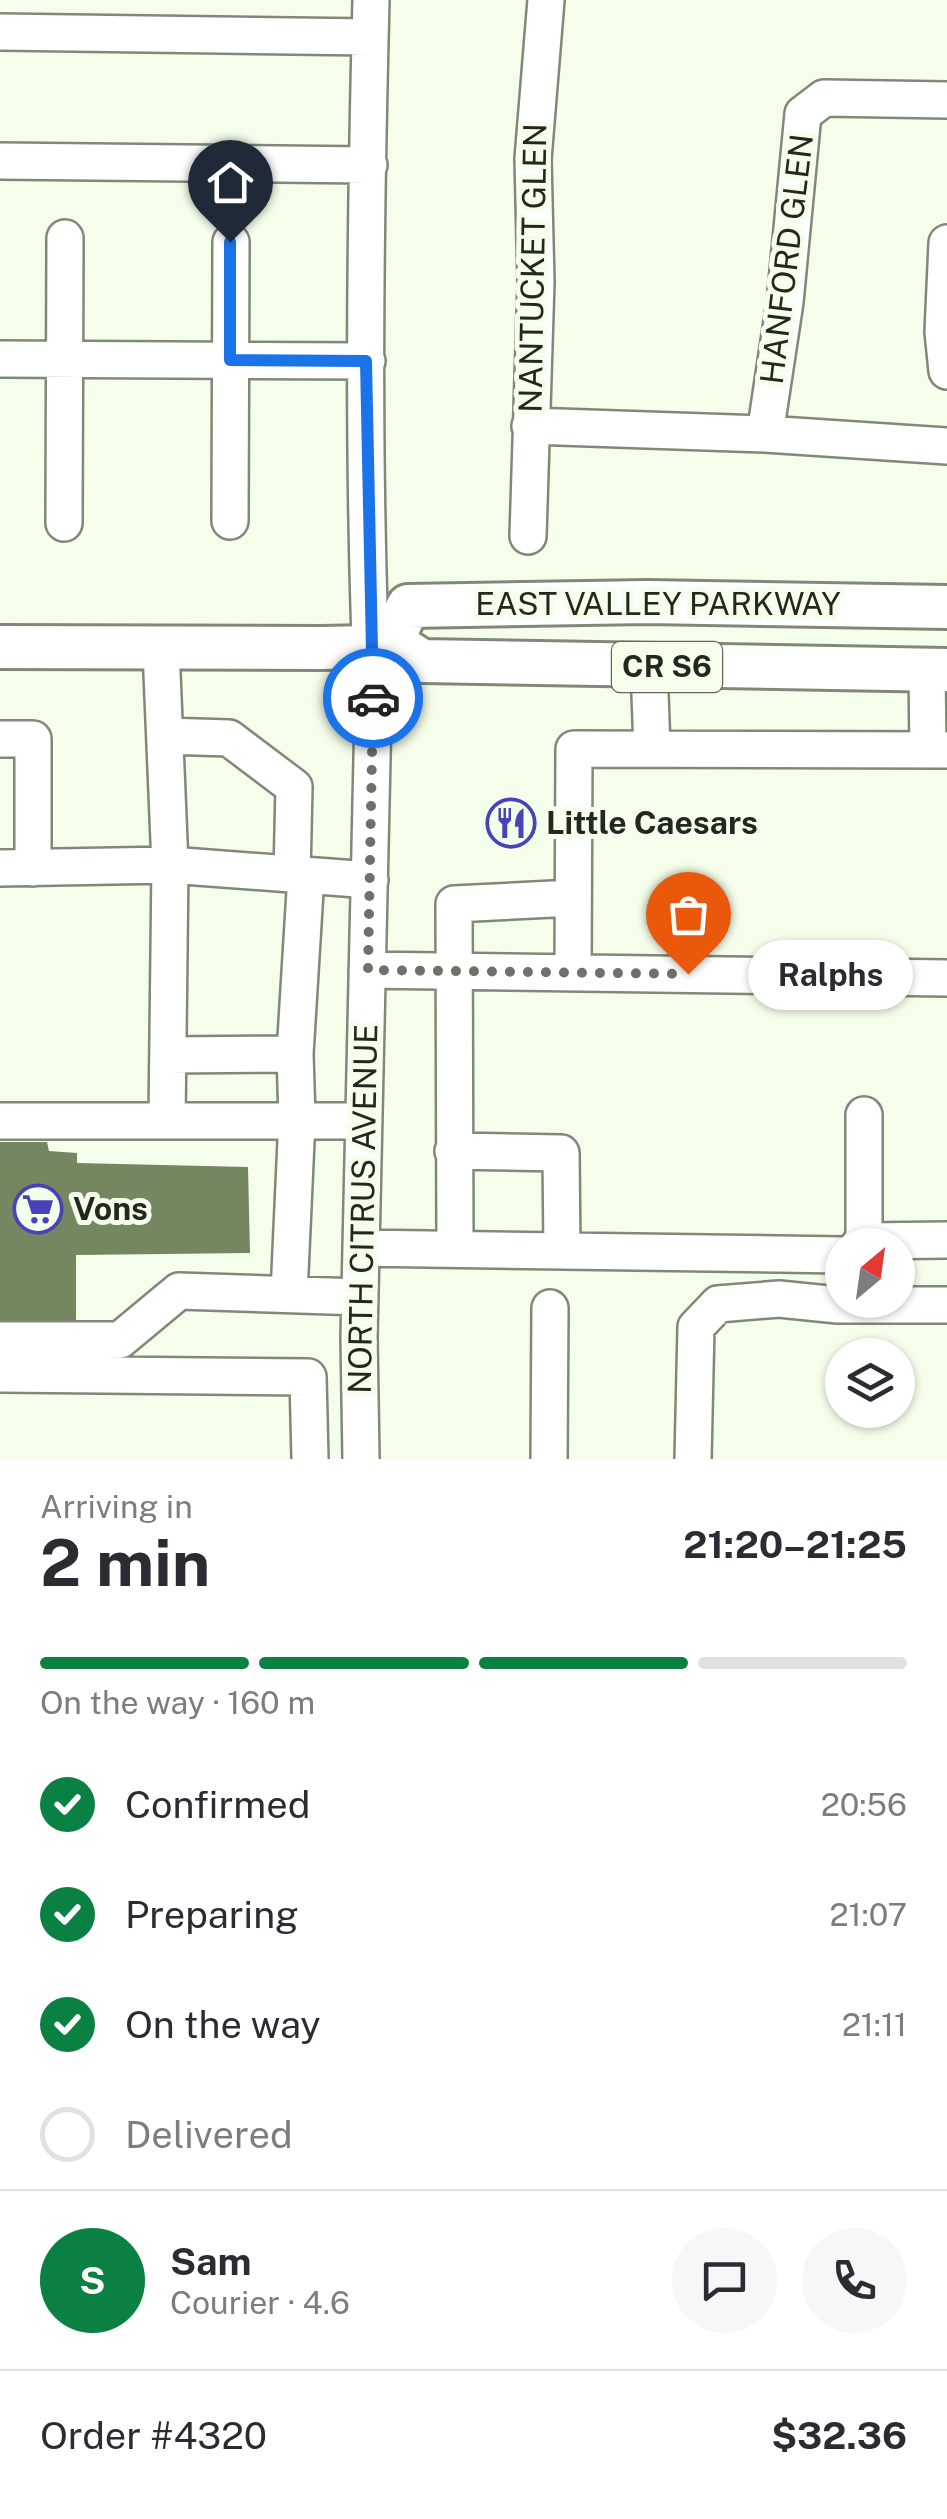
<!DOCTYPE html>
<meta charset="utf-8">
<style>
:root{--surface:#fff;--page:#f7f7f7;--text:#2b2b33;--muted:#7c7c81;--line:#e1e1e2;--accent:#0b8043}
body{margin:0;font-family:"Public Sans",sans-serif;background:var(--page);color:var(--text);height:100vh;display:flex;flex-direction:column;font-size:38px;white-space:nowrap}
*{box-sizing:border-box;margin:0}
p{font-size:32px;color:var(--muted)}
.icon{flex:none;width:55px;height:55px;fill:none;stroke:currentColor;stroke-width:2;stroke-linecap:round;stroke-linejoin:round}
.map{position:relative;height:1459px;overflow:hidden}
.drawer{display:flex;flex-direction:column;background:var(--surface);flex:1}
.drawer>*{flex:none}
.needle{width:65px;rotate:29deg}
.buttons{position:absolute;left:825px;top:1228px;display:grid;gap:20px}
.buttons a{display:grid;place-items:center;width:90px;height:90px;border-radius:50%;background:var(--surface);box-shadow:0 2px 8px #0004;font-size:50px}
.pin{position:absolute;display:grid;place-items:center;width:85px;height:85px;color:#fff;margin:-102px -42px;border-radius:50% 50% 50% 0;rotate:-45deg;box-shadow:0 0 10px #0007}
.pin .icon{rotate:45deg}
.courier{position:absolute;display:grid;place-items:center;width:100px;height:100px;margin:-50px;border:8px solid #1a73e8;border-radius:50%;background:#fff;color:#222;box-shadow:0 2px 12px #0007}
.bubble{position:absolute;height:70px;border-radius:35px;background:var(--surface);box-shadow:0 2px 8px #0004;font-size:32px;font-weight:700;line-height:70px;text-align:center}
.overview em{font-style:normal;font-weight:700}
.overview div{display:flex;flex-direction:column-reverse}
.overview{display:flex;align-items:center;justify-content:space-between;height:170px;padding:0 40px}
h1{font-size:65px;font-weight:700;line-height:75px}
.bar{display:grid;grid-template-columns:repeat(4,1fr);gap:15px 10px;align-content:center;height:120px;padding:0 40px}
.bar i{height:12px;border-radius:8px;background:var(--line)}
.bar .current{background:var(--accent)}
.bar p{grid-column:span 4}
.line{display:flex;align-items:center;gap:25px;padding:0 40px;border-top:2px solid var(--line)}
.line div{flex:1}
.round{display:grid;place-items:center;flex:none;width:105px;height:105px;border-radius:52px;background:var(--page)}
ol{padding:0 40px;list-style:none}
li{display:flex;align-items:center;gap:30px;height:110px}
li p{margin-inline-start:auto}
li .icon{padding:10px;border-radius:50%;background:var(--accent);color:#fff;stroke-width:4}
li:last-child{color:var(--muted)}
li i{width:55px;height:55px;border:5px solid var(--line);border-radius:50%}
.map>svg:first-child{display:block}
</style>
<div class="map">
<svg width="947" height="1459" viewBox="0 0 947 1459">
<rect width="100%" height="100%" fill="#f4feea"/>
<!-- building -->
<path fill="#748761" d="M0 1142H47L49 1151 77 1153V1163L248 1167 250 1253 76 1255V1326L0 1327Z"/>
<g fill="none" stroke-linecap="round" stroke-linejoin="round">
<!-- minor casing -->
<g stroke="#808977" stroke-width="40">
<path id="minor" d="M0 32 370 37
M0 161 369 165
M947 243 943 332 947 371
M0 359 367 361
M530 426 765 434 947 446
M765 434 785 302 803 114 824 98 947 100
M230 521 231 242
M64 523 65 238
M528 536 536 282 533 159 546 0
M161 649 170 865 370 880
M649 666 652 749
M927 670 928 750
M165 736 229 738 294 787 292 874
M0 739H33V868
M0 868 170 865 167 1121
M367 970 947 978
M573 973 574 749 947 750
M295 1054 306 875
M168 1055 295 1054 297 1119 289 1294
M864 1115V1241
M0 1121H364
M453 1151 561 1153 562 1251
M859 1245 864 1241 947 1240
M361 1248 842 1255
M455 1249 454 904 573 898
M0 1340H120L179 1291 360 1297
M0 1374 308 1377 310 1459
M361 1459 359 1337 373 714C362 477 365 238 371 0
M549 1459 550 1308
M693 1459 696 1327 718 1304 779 1299 838 1305H947"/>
</g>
<!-- major casing -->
<g stroke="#808977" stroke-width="48">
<path id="major" d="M392 642 408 606 647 602 947 607
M0 647 322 648 369 647 392 642 422 661 947 670"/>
</g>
<!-- minor -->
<use href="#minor" stroke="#fff" stroke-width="35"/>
<!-- major -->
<use href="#major" stroke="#fff" stroke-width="42"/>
</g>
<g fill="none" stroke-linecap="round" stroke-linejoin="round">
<!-- done -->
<path stroke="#6c7267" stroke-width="10" stroke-dasharray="0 18" d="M373 698 368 970 688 974"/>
<!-- route -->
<path stroke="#1a73e8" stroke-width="12" d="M230 242V360L366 361 373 698"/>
</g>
<!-- icons -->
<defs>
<g id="restaurant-ring" transform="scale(2.5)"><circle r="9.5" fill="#f4feea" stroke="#4a42b9" stroke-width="1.5"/><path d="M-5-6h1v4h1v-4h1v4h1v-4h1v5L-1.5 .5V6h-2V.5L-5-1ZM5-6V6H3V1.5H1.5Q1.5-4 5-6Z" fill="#4a42b9"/></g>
<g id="supermarket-ring" transform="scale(2.5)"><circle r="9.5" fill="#f4feea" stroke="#4a42b9" stroke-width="1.5"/><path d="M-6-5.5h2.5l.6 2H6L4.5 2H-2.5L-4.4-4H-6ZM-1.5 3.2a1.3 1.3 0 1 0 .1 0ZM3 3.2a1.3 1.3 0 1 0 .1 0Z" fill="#4a42b9"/></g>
</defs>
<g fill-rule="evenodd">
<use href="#restaurant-ring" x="511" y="823"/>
<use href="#supermarket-ring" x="38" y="1209"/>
</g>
<g text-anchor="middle" stroke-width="10" stroke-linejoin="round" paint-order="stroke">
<!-- shield labels -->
<rect fill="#f4feea" stroke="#62685d" stroke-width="2.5" x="612" y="642" width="110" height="50" rx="8"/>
<g font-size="30" font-weight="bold" fill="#232720">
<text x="667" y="677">CR S6</text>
</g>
<!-- street labels -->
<g font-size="32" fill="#232720" stroke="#f4feea">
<text transform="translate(787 259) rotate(-83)" y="11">HANFORD GLEN</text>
<text transform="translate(533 268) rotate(-89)" y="11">NANTUCKET GLEN</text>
<text x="658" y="615">EAST VALLEY PARKWAY</text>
<text transform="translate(363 1209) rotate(-89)" y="11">NORTH CITRUS AVENUE</text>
</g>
<!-- poi labels -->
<g font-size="32" font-weight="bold" fill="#232720" stroke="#f4feea" text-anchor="start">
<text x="546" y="834">Little Caesars</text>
<text x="73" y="1220">Vons</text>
</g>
</g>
</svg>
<div class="buttons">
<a><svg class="needle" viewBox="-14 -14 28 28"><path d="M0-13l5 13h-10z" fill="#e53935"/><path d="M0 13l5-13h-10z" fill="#7c7c81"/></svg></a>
<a><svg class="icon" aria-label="layers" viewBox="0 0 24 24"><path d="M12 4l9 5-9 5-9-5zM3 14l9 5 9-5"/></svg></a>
</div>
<div class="pin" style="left:688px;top:974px;background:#ea580c"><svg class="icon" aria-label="bag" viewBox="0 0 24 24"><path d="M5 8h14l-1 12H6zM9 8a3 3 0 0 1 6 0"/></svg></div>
<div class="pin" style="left:230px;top:242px;background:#1f2937"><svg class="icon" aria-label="home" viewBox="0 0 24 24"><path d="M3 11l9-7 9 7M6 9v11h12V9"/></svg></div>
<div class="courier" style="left:373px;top:698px"><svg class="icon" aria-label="car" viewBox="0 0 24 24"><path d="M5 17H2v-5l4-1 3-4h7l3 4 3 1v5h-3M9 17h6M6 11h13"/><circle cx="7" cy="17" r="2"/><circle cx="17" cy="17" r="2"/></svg></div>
<div class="bubble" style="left:748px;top:940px;width:165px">Ralphs</div>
</div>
<section class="drawer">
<div class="overview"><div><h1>2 min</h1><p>Arriving in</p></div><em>21:20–21:25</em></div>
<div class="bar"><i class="current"></i><i class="current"></i><i class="current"></i><i></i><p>On the way · 160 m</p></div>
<ol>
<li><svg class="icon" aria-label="check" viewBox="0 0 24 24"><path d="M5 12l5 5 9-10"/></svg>Confirmed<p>20:56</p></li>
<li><svg class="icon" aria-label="check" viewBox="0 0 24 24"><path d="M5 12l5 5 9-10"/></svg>Preparing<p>21:07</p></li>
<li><svg class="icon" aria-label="check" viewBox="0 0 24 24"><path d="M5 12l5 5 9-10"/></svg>On the way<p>21:11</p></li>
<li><i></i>Delivered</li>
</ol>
<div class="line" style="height:180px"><b class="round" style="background:var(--accent);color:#fff">S</b><div><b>Sam</b><p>Courier · 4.6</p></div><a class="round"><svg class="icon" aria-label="chat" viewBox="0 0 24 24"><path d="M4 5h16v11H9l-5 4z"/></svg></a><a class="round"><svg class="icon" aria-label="phone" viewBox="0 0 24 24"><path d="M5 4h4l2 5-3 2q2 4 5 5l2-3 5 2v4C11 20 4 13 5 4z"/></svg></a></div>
<div class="line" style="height:130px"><div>Order #4320</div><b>$32.36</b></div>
</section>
